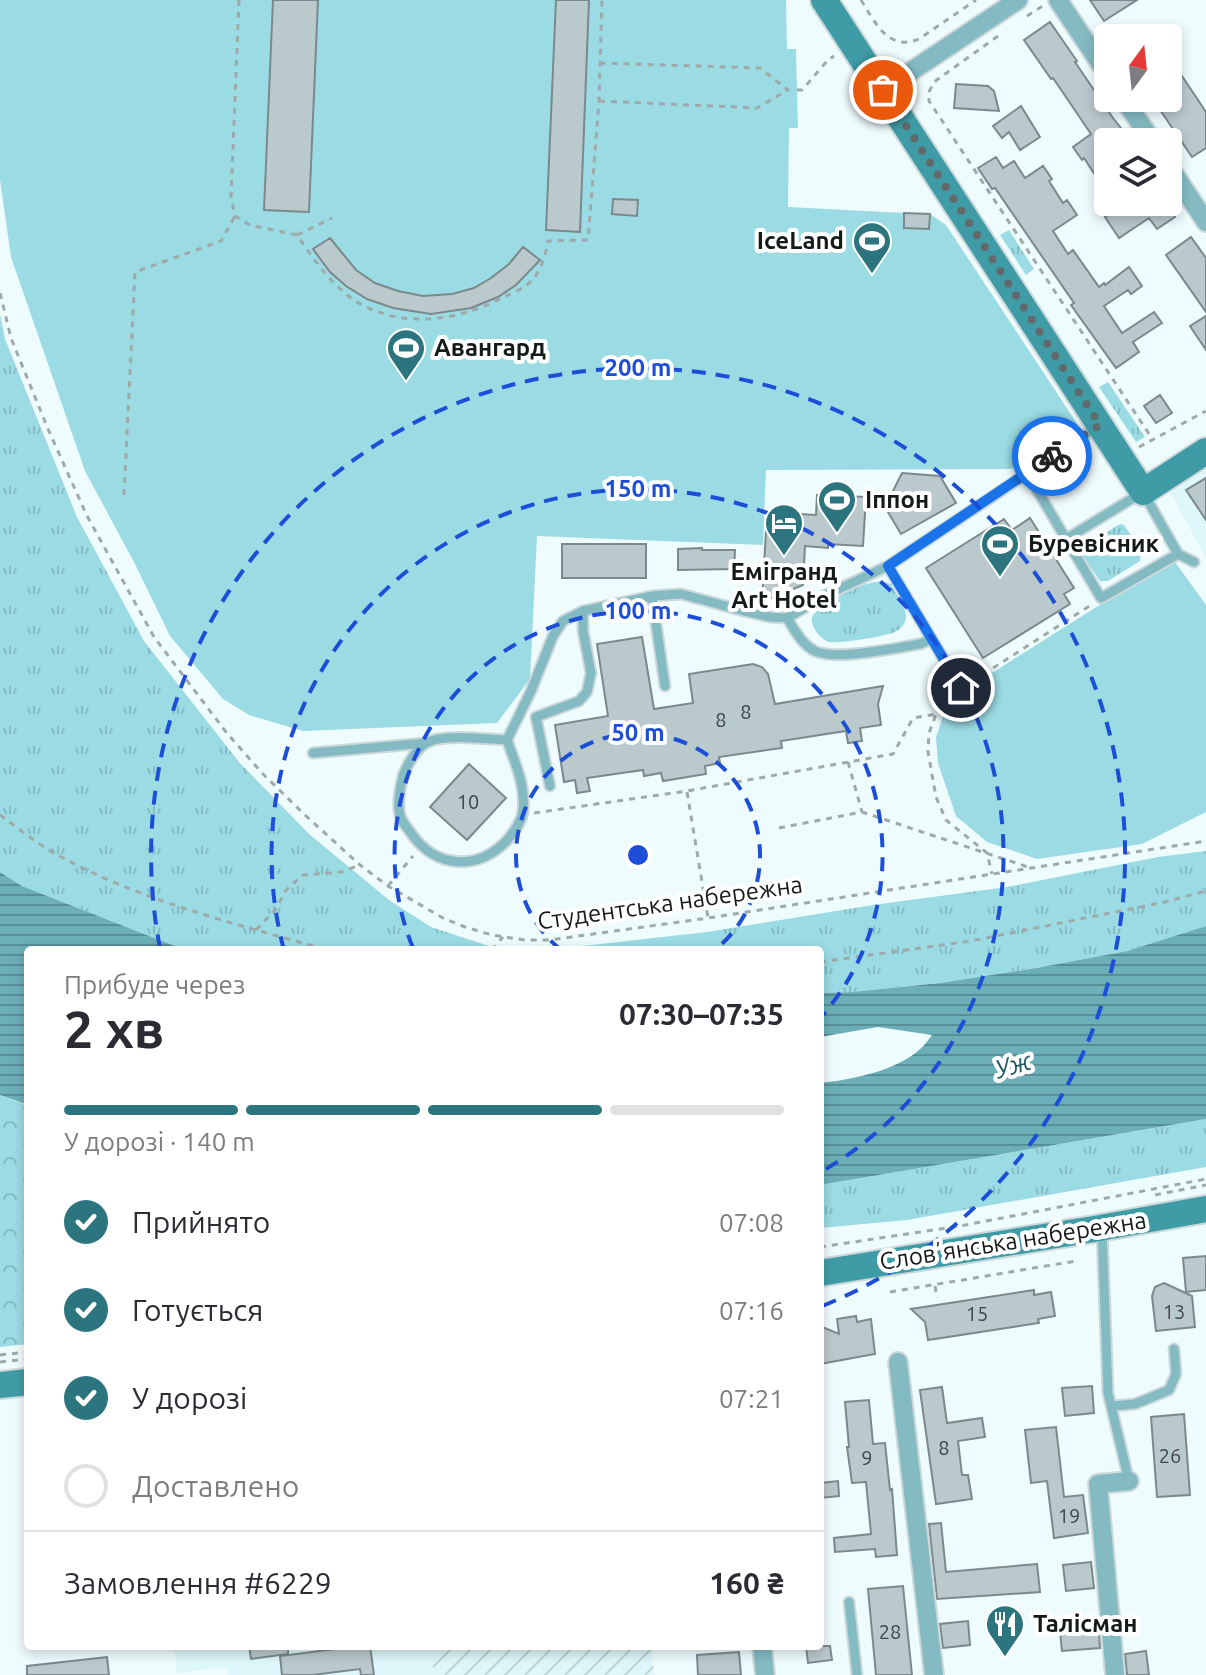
<!DOCTYPE html>
<html lang="uk">
<meta charset="utf-8">
<style>
:root{--surface:#fff;--page:#f7f7f7;--text:#2b2b33;--muted:#7c7c81;--line:#e1e1e2;--accent:#2c757e}
body{margin:0;font-family:Ubuntu,sans-serif;background:var(--page);color:var(--text);height:100vh;display:flex;flex-direction:column;font-size:30px;white-space:nowrap}
*{box-sizing:border-box;margin:0}
p{font-size:26px;color:var(--muted)}
.icon{flex:none;width:44px;height:44px;fill:none;stroke:currentColor;stroke-width:2;stroke-linecap:round;stroke-linejoin:round}
.map{position:relative;flex:1;overflow:hidden}
.drawer{position:absolute;left:24px;top:946px;width:800px;height:704px;display:flex;flex-direction:column;background:var(--surface);border-radius:8px;box-shadow:0 4px 12px #0003}
.drawer>*{flex:none}
.needle{width:52px;rotate:15deg}
.controls{position:absolute;left:1094px;top:24px;display:grid;gap:16px}
.controls a{display:grid;place-items:center;width:88px;height:88px;border-radius:8px;background:var(--surface);box-shadow:0 4px 12px #0003;font-size:40px}
.pin{position:absolute;display:grid;place-items:center;width:68px;height:68px;color:#fff;margin:-34px;border:4px solid #fff;border-radius:50%;box-shadow:0 2px 8px #0007}
.courier{position:absolute;display:grid;place-items:center;width:80px;height:80px;margin:-40px;border:6px solid #1a73e8;border-radius:50%;background:#fff;color:#222;box-shadow:0 2px 10px #0007}
.headline em{font-style:normal;font-weight:700}
.headline div{display:flex;flex-direction:column-reverse}
.headline{display:flex;align-items:center;justify-content:space-between;height:136px;padding:0 40px}
h1{font-size:52px;font-weight:700;line-height:60px}
.bar{display:grid;grid-template-columns:repeat(4,1fr);gap:12px 8px;align-content:center;height:96px;padding:0 40px}
.bar i{height:10px;border-radius:6px;background:var(--line)}
.bar .active{background:var(--accent)}
.bar p{grid-column:span 4}
.line{display:flex;align-items:center;gap:20px;padding:0 40px;border-top:2px solid var(--line)}
.line div{flex:1}
ol{padding:0 40px;list-style:none}
li{display:flex;align-items:center;gap:24px;height:88px}
li p{margin-inline-start:auto}
li .icon{padding:8px;border-radius:50%;background:var(--accent);color:#fff;stroke-width:4}
li:last-child{color:var(--muted)}
li i{width:44px;height:44px;border:4px solid var(--line);border-radius:50%}
.map>svg:first-child{display:block}
</style>
<div class="map">
<svg width="1206" height="1675" viewBox="0 0 1206 1675">
<defs>
<pattern id="industrial-furrows" width="10" height="10" patternUnits="userSpaceOnUse" patternTransform="scale(2)"><rect width="10" height="10" fill="#ddf7fa"/><path d="M-1 1l2-2M0 10L10 0M9 11l2-2" fill="none" stroke="#bdd3d6"/></pattern>
<pattern id="grass-tufts" width="24" height="20" patternUnits="userSpaceOnUse" patternTransform="scale(2)"><rect width="24" height="20" fill="#9bdbe3"/><path d="M3 7l-1-3M5 7V3M7 7l1-3M15 17l-1-3M17 17v-4M19 17l1-3" fill="none" stroke="#85bbc2"/></pattern>
<pattern id="forest-crowns" width="20" height="18" patternUnits="userSpaceOnUse" patternTransform="scale(2)"><rect width="20" height="18" fill="#9bdbe3"/><path d="M2 6a3 3 0 1 1 6 0M12 15a3 3 0 1 1 6 0" fill="none" stroke="#85bbc2"/></pattern>
<pattern id="water-rules" width="6" height="5" patternUnits="userSpaceOnUse" patternTransform="scale(2)"><rect width="6" height="5" fill="#6cafb8"/><path d="M0 2.5h6" fill="none" stroke="#588e95"/></pattern>
</defs>
<rect width="100%" height="100%" fill="#effcfe"/>
<!-- built -->
<path fill="#ddf7fa" d="M1206 470V559L1171 493Z
M174 1646H431L434 1675H228L227 1667 177 1673Z"/>
<!-- industrial -->
<path fill="url(#industrial-furrows)" d="M431 1646H651L654 1675H434Z"/>
<!-- grass -->
<path fill="url(#grass-tufts)" d="M1009 230 1034 269 1026 275 1000 235Z
M0 314 5 339 77 517 144 641 239 762 309 834 389 900 431 927 495 948 546 950H185L22 886 0 872Z
M1108 382 1145 437 1136 442 1099 387Z
M1122 524 1124 525 1141 550 1140 561 1108 581H1100L1082 555V549L1118 525Z
M881 581 891 584C896 594 907 607 906 618 905 624 901 629 895 632 888 636 837 644 829 642 821 640 810 626 812 618 813 612 821 609 825 605 841 594 862 583 881 581Z
M1206 851V926L1127 951 1036 968 940 983 852 992 820 993V950H547L707 932 873 905 1007 887 1158 857Z
M1206 1119V1167L907 1220 820 1228V1185Z"/>
<!-- forest -->
<path fill="url(#forest-crowns)" d="M0 1095 28 1106V1344L0 1347Z"/>
<!-- pitch -->
<path fill="#9bdbe3" d="M0 0H786L787 49H796L798 128H789L788 207 904 213 905 228 929 229 930 214 946 225 1078 425 1011 469 766 470 763 545 537 536 530 679 497 723 303 731 249 715 223 699 170 636 135 564 85 471 11 257 0 180Z
M1175 562 1206 605V812L1142 844 1037 859 987 842 956 816 938 763 936 737 945 710 958 697 976 683 1098 606Z"/>
<!-- water -->
<path fill="url(#water-rules)" d="M0 872 22 886 185 950H28V1105L0 1095Z
M1206 926V1119L820 1185V1083C850 1080 896 1071 919 1050 924 1046 928 1040 932 1035L878 1027 820 1037V993L852 992 940 983 1036 968 1127 951Z"/>
<!-- building -->
<path fill="#bac9cc" stroke="#7b898c" stroke-width="2" d="M273 0H318L309 212 264 210Z
M556 0H589L580 232 546 230Z
M1090 0H1137L1104 21Z
M1050 22 1077 61 1075 62 1113 118 1132 142H1108V195L1084 158 1082 160 1073 147 1091 134 1053 78 1051 79 1024 40Z
M1168 62 1179 79 1182 76 1206 112V148L1192 157 1152 98H1168Z
M956 84 988 86 994 91 999 111 954 108Z
M1021 106 1040 137 1020 150 1009 132 1002 138 993 126Z
M996 157 1003 168 1014 161 1025 178 1043 166 1052 179 1049 181 1063 203 1067 200 1077 215 1053 231 1068 254 1073 250 1099 287 1104 283 1105 285 1129 267 1142 286 1131 294 1128 290 1104 306 1122 333 1154 312 1162 323 1133 342 1139 352 1116 368 1071 305 1074 303 995 188 992 189 978 168Z
M613 199 638 200 637 216 612 214Z
M1127 202H1165L1175 217 1157 229 1149 218 1119 238 1105 217Z
M904 213 930 214 929 229 904 228Z
M1191 237 1206 258V312L1166 255Z
M330 238 356 270 375 283 398 291 423 296 452 294 474 288 491 278 509 264 523 247 540 260 516 285 498 297 471 308 431 314 393 308 367 299 346 286 330 272 313 249Z
M1206 316V350L1190 326Z
M1160 395 1172 413 1156 423 1144 406Z
M902 473 940 476 956 503 901 534 885 507Z
M1206 478V520L1186 490Z
M817 495 866 497 863 546 828 544V548L805 546 803 585 762 602 767 512 816 515Z
M1030 518 1074 588 1064 594 1070 604 983 658 926 568 1004 519 1012 530Z
M562 544H646V578H562Z
M702 548V550H735L734 569 678 570V549Z
M642 637 654 709 693 703 689 674 753 664 762 667 768 674 775 704 883 686 878 704 881 725 860 728 862 741 848 743 846 731 781 741 782 748 719 757 720 763 705 766 706 774 663 781 661 773 644 776 643 770 587 778 590 791 577 793 575 780 564 782 555 725 608 716 597 644Z
M469 764 506 798 467 840 430 807Z
M1206 1256V1290L1186 1292 1183 1258Z
M1164 1283 1192 1296 1195 1327 1156 1331 1152 1296 1155 1287Z
M1034 1290V1295L1051 1292 1055 1316 1038 1319 1039 1323 928 1340 925 1322 911 1309Z
M856 1316 857 1322 871 1319 875 1354 820 1364V1326L839 1334 837 1319Z
M1092 1386 1094 1413 1065 1416 1062 1388Z
M942 1387 947 1423 982 1418 985 1437 958 1441 962 1475H968L972 1499 936 1504 920 1390Z
M869 1400 873 1444 885 1443 890 1490 892 1489 897 1555 876 1557 875 1549 835 1552 834 1538 871 1534 866 1482 852 1483 847 1447H849L845 1402Z
M1184 1414 1190 1495 1157 1497 1151 1417Z
M1056 1427 1064 1497 1083 1495 1088 1533 1054 1538 1047 1481 1031 1483 1025 1430Z
M838 1481 839 1496 820 1498V1483Z
M941 1523 946 1572 1037 1564 1040 1592 937 1599 929 1524Z
M1091 1562 1094 1588 1066 1591 1063 1565Z
M903 1586 912 1675H876L868 1589Z
M1098 1619 1100 1648 1062 1651 1059 1623Z
M968 1621 970 1645 943 1648 940 1624Z
M249 1646H288V1654L251 1659Z
M359 1646H370L374 1675H361L360 1669 312 1675H282L280 1656Z
M806 1646H830L832 1660 808 1663Z
M1146 1651 1149 1675H1127L1125 1654Z
M739 1652 741 1675H698L697 1655Z
M107 1657 109 1675H27V1666Z"/>
<g fill="none" stroke-linecap="round" stroke-linejoin="round">
<!-- lane casing -->
<g stroke="#ccd8da" stroke-width="13">
<path id="lane" d="M1027 473 1066 539
M1178 554 1101 598 1066 539 1143 492 1178 554 1194 562
M888 566 961 688
M652 596 665 686
M787 618C794 629 802 645 815 651 835 661 895 648 920 644L932 639
M507 740C515 763 526 786 523 811 522 821 515 830 509 838 481 871 436 870 411 833 408 829 403 823 401 818 396 806 400 788 403 776 407 765 417 747 428 742 447 734 486 739 507 740L531 691 553 636 563 621 583 611
M313 753 426 743
M550 786 536 717 579 701 587 692 591 673 583 631V611L652 596 681 594 744 611 770 617 787 618 828 594 888 566 1097 427
M1102 1231 1108 1393 1129 1481
M1113 1406 1135 1404 1169 1390 1176 1374 1174 1349
M849 1602 857 1675"/>
</g>
<!-- street casing -->
<g stroke="#ccd8da" stroke-width="22">
<path id="street" d="M1058 0 1108 75
M883 90 1018 0
M1123 98 1153 142
M1168 165 1206 222
M898 1362 934 1675
M762 1646 765 1675
M1115 1675 1098 1484 1129 1481"/>
</g>
<!-- secondary casing -->
<g stroke="#ccd8da" stroke-width="30">
<path id="secondary" d="M824 0 1143 492 1206 451
M820 1273 1094 1229 1206 1209
M0 1385 28 1382"/>
</g>
<!-- path -->
<path stroke="#9ea9aa" stroke-width="3" stroke-dasharray="6 6" stroke-linecap="butt" d="M239 0 231 197 235 216 250 225 297 235C315 261 335 291 364 306 410 329 463 319 506 296 513 293 522 289 528 284 541 273 545 257 548 241L588 240 599 101 602 0
M861 0C875 22 888 52 919 39L976 0
M1027 16 1044 5
M998 36 934 82 929 92V101L1153 440
M797 90H802L828 60 834 56
M599 101 757 108 788 90 760 68 600 63
M297 235 332 218
M0 293 11 338 48 429 87 516 154 637 226 732 262 773 305 815 360 865 388 886 443 918 465 927 492 935 525 940H550L708 918 1206 841
M1139 447 1206 411
M124 495 135 272 221 241 235 216
M973 681 1091 605
M952 698 936 714 929 733 928 752 936 797 946 820 987 853 992 874
M848 762 862 812
M687 792 708 918
M534 813 687 791 893 754 913 718 936 714
M0 815C18 828 36 843 56 854 140 901 236 924 328 950
M779 828 862 812 1028 867
M388 886 413 856
M256 930 276 909 286 890 303 875 341 872 360 865
M492 950 503 937
M820 962 971 941 1165 902 1206 891
M1155 1195 1206 1185
M820 1247 960 1226 1206 1179
M935 1286 937 1298
M890 1292 1076 1261
M0 1355 28 1352
M0 1362 28 1359"/>
<!-- lane -->
<use href="#lane" stroke="#84bbc3" stroke-width="9"/>
<!-- street -->
<use href="#street" stroke="#84bbc3" stroke-width="18"/>
<!-- secondary -->
<use href="#secondary" stroke="#3f9ca7" stroke-width="26"/>
</g>
<g fill="none" stroke-linecap="round" stroke-linejoin="round">
<!-- done -->
<path stroke="#61696a" stroke-width="8" stroke-dasharray="0 14.4" d="M883 90 1100 425 1052 456"/>
<!-- route -->
<path stroke="#1a73e8" stroke-width="10" d="M961 688 888 566 1052 456"/>
</g>
<!-- distance rings -->
<g fill="none" stroke="#1d4ed8" stroke-width="4" stroke-dasharray="14 10">
<path d="M561 950A122 122 0 1 1 715 950"/>
<path d="M413 948A244 244 0 1 1 821 1017"/>
<path d="M284 950A366 366 0 1 1 821 1172"/>
<path d="M160 948A487 487 0 1 1 820 1307"/>
</g>
<!-- icons -->
<defs>
<g id="stadium-pin" transform="scale(2)"><path d="M0 17L-7.5 6A9.5 9.5 0 1 1 7.5 6Z" fill="#2c757e" stroke="#fff"/><path d="M0-5a6.5 5 0 1 0 0 10a6.5 5 0 1 0 0-10ZM-3.5-1.8h7v3.6h-7Z" fill="#fff"/></g>
<g id="hotel-pin" transform="scale(2)"><path d="M0 17L-7.5 6A9.5 9.5 0 1 1 7.5 6Z" fill="#2c757e" stroke="#fff"/><path d="M-6-4.5h1.5V1H6V5H4.5V3h-9V5H-6ZM-4 0a1.8 1.8 0 1 1 3.6 0ZM.5 0V-2.5h3Q6-2.5 6 0Z" fill="#fff"/></g>
<g id="restaurant-pin" transform="scale(2)"><path d="M0 17L-7.5 6A9.5 9.5 0 1 1 7.5 6Z" fill="#2c757e" stroke="#fff"/><path d="M-5-6h1v4h1v-4h1v4h1v-4h1v5L-1.5 .5V6h-2V.5L-5-1ZM5-6V6H3V1.5H1.5Q1.5-4 5-6Z" fill="#fff"/></g>
</defs>
<g fill-rule="evenodd">
<use href="#stadium-pin" x="872" y="241"/>
<use href="#stadium-pin" x="406" y="348"/>
<use href="#stadium-pin" x="837" y="500"/>
<use href="#hotel-pin" x="784" y="523"/>
<use href="#stadium-pin" x="1000" y="544"/>
<use href="#restaurant-pin" x="1005" y="1624"/>
</g>
<g text-anchor="middle" stroke-width="8" stroke-linejoin="round" paint-order="stroke">
<!-- number labels -->
<g font-size="20" fill="#3e4646">
<text x="746" y="719">8</text>
<text x="721" y="727">8</text>
<text x="468" y="809">10</text>
<text x="1174" y="1319">13</text>
<text x="977" y="1321">15</text>
<text x="944" y="1455">8</text>
<text x="1170" y="1463">26</text>
<text x="867" y="1465">9</text>
<text x="1069" y="1523">19</text>
<text x="890" y="1639">28</text>
</g>
<!-- poi labels -->
<g font-size="24" font-weight="bold" fill="#141a1a" stroke="#fff" text-anchor="start">
<text x="844" y="249" text-anchor="end">IceLand</text>
<text x="434" y="356">Авангард</text>
<text x="865" y="508">Іппон</text>
<text x="1028" y="552">Буревісник</text>
<text x="784" y="580" text-anchor="middle">Емігранд<tspan x="784" dy="28">Art Hotel</tspan></text>
<text x="1033" y="1632">Талісман</text>
</g>
<!-- street labels -->
<g font-size="24" fill="#141a1a" stroke="#fff">
<text transform="translate(670 903) rotate(-8)" y="8">Студентська набережна</text>
<text transform="translate(1013 1241) rotate(-9)" y="8">Словʼянська набережна</text>
</g>
<!-- water labels -->
<g font-size="26" font-style="italic" fill="#225a62" stroke="#fff">
<text transform="translate(1013 1065) rotate(-16)" y="9">Уж</text>
</g>
</g>
<circle cx="638" cy="855" r="12" fill="#1d4ed8" stroke="#fff" stroke-width="4"/>
<g font-size="24" text-anchor="middle" font-weight="bold" fill="#1d4ed8" stroke="#fff" stroke-width="8" stroke-linejoin="round" paint-order="stroke">
<text x="638" y="376">200 m</text>
<text x="638" y="497">150 m</text>
<text x="638" y="619">100 m</text>
<text x="638" y="741">50 m</text>
</g>
</svg>
<div class="controls">
<a><svg class="needle" viewBox="-14 -14 28 28"><path d="M0-13l5 13h-10z" fill="#e53935"/><path d="M0 13l5-13h-10z" fill="#7c7c81"/></svg></a>
<a><svg class="icon" aria-label="layers" viewBox="0 0 24 24"><path d="M12 4l9 5-9 5-9-5zM3 14l9 5 9-5"/></svg></a>
</div>
<div class="pin" style="left:883px;top:90px;background:#ea580c"><svg class="icon" aria-label="bag" viewBox="0 0 24 24"><path d="M5 8h14l-1 12H6zM9 8a3 3 0 0 1 6 0"/></svg></div>
<div class="pin" style="left:961px;top:688px;background:#1f2937"><svg class="icon" aria-label="home" viewBox="0 0 24 24"><path d="M3 11l9-7 9 7M6 9v11h12V9"/></svg></div>
<div class="courier" style="left:1052px;top:456px"><svg class="icon" aria-label="bike" viewBox="0 0 24 24"><circle cx="6" cy="16" r="4"/><circle cx="18" cy="16" r="4"/><path d="M6 16l4-8h5l3 8M10 8l3 8H6M13 5h3"/></svg></div>
<section class="drawer">
<div class="headline"><div><h1>2 хв</h1><p>Прибуде через</p></div><em>07:30–07:35</em></div>
<div class="bar"><i class="active"></i><i class="active"></i><i class="active"></i><i></i><p>У дорозі · 140 m</p></div>
<ol>
<li><svg class="icon" aria-label="check" viewBox="0 0 24 24"><path d="M5 12l5 5 9-10"/></svg>Прийнято<p>07:08</p></li>
<li><svg class="icon" aria-label="check" viewBox="0 0 24 24"><path d="M5 12l5 5 9-10"/></svg>Готується<p>07:16</p></li>
<li><svg class="icon" aria-label="check" viewBox="0 0 24 24"><path d="M5 12l5 5 9-10"/></svg>У дорозі<p>07:21</p></li>
<li><i></i>Доставлено</li>
</ol>
<div class="line" style="height:104px"><div>Замовлення #6229</div><b>160 ₴</b></div>
</section>
</div>
